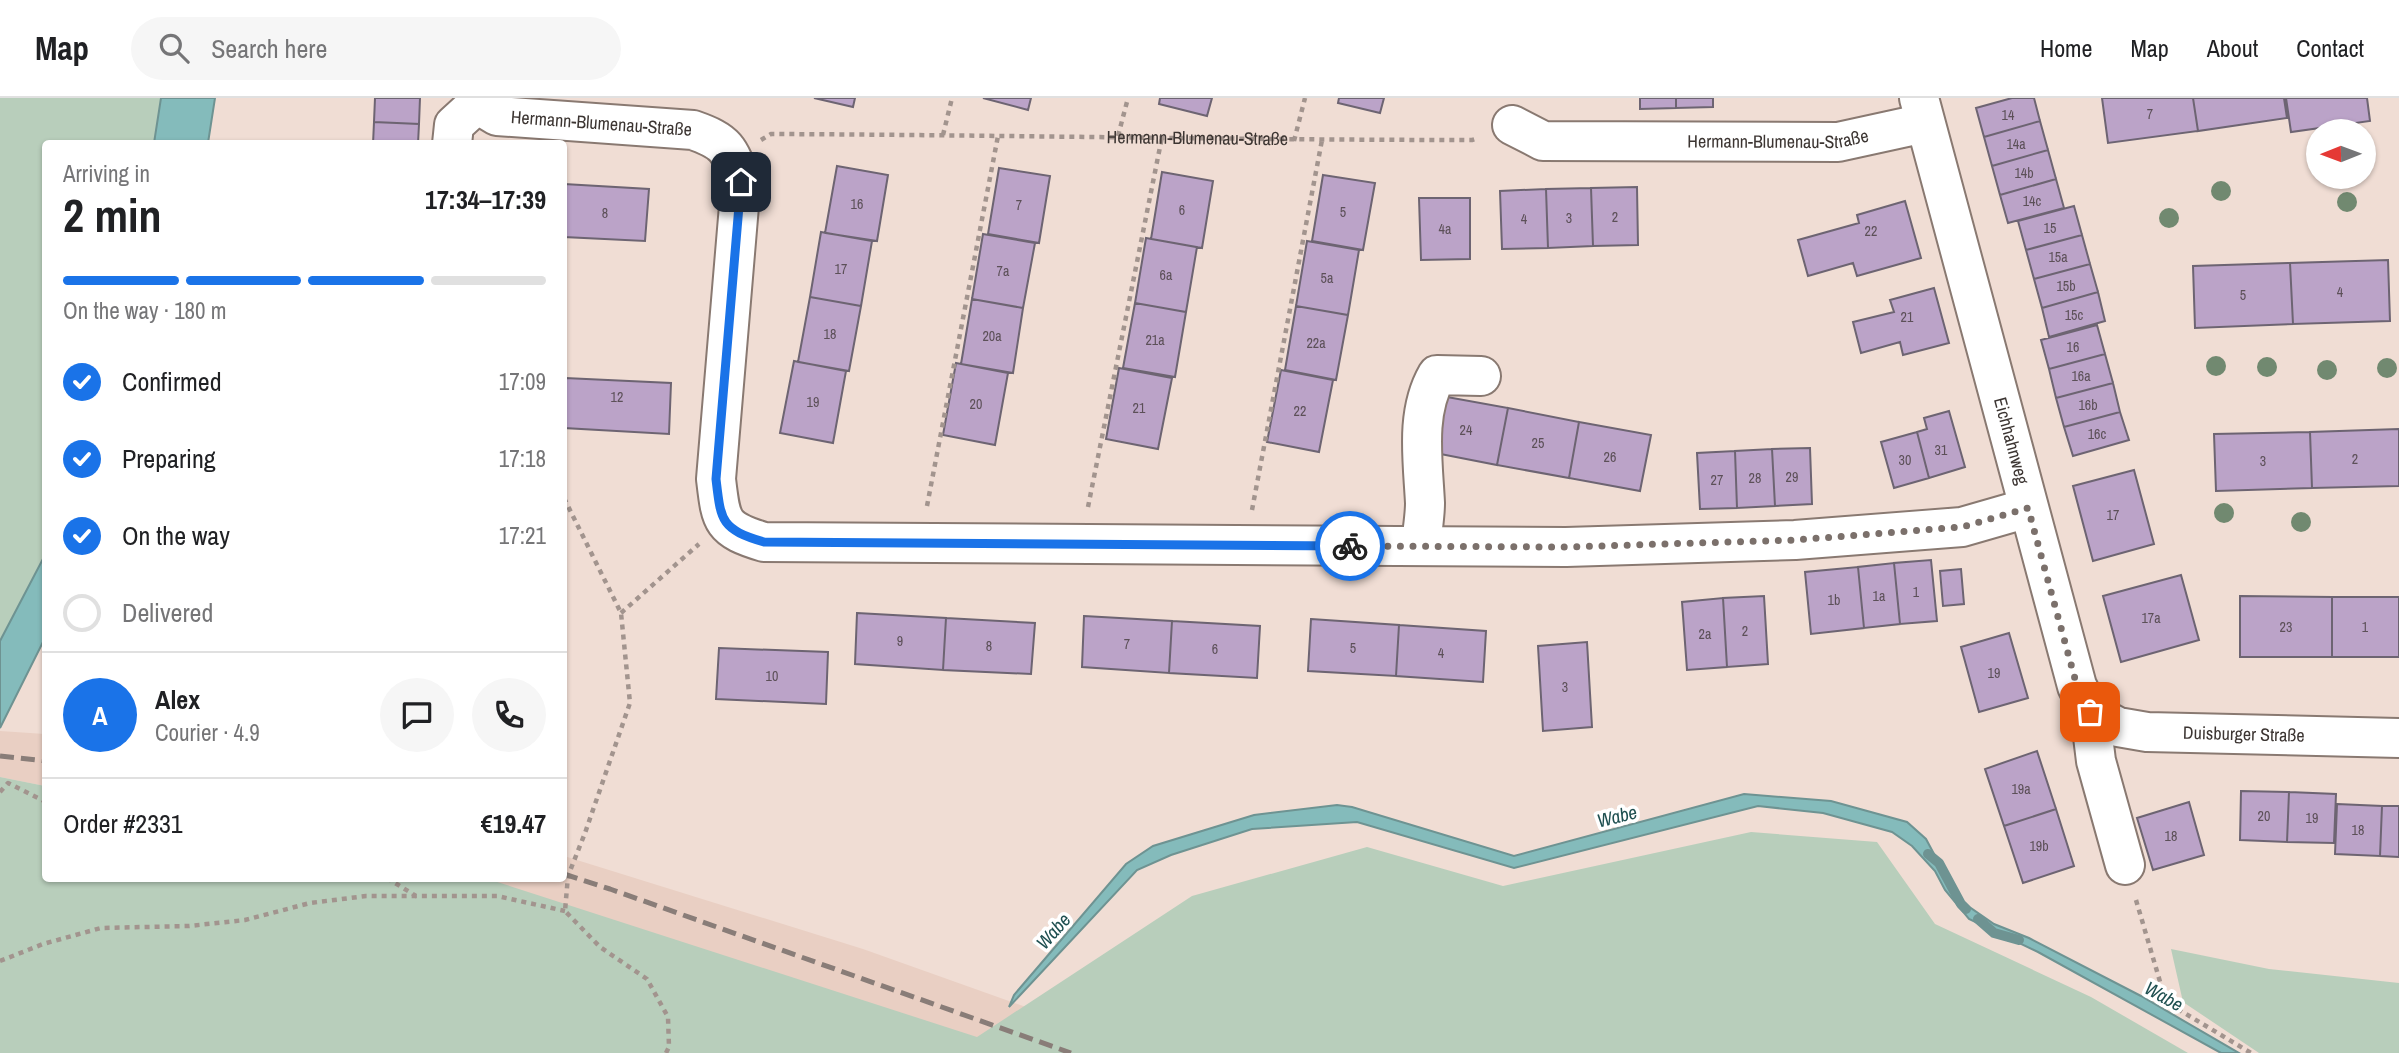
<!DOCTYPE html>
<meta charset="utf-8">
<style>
:root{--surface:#fff;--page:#f6f6f6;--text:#202124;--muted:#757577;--line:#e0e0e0;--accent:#1a73e8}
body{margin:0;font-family:"Archivo Narrow",sans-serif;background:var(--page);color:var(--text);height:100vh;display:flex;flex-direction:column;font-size:26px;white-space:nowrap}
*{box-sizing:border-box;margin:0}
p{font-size:23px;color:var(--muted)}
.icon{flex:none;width:38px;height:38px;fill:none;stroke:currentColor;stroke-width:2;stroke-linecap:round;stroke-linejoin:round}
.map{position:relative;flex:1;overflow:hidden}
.drawer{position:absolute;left:42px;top:42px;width:525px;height:742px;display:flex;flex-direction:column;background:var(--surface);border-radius:7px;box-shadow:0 2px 5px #0004}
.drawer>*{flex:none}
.needle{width:46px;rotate:269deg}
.controls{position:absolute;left:2306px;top:21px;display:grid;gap:14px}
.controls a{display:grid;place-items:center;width:70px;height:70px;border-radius:50%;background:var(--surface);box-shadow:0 2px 5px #0004;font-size:35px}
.pin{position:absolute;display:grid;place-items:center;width:60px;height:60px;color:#fff;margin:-30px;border-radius:14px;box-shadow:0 4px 10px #0006}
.courier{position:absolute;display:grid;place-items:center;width:70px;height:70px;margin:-35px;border:5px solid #1a73e8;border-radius:50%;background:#fff;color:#222;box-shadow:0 2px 9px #0007}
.overview em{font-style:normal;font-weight:700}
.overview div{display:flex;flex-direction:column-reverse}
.overview{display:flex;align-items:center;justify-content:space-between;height:119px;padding:0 21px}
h1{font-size:46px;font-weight:700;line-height:52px}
.bar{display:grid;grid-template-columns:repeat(4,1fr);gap:10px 7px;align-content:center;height:84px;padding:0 21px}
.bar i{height:9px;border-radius:5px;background:var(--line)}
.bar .active{background:var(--accent)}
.bar p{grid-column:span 4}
.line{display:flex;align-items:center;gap:18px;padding:0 21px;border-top:2px solid var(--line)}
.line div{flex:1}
.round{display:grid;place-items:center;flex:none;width:74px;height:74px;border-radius:37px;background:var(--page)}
ol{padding:0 21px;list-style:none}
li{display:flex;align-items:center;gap:21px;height:77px}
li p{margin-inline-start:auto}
li .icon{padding:7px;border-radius:50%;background:var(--accent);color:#fff;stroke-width:4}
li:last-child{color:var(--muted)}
li i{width:38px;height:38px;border:4px solid var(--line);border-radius:50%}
header{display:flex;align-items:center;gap:42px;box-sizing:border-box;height:98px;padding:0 35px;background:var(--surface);border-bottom:2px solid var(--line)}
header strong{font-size:33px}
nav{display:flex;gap:38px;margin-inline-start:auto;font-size:24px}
.search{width:490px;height:63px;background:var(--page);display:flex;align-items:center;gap:18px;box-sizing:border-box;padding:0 24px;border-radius:38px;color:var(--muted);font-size:26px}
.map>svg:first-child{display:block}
</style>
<header>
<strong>Map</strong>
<div class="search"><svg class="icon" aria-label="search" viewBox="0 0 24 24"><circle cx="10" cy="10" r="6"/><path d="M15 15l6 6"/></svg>Search here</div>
<nav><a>Home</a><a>Map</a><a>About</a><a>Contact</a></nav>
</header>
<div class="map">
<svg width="2399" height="955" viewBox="0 0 2399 955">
<rect width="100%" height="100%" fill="#f0ddd4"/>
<!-- built -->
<path fill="#e9cfc3" d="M0 633 45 636V688L0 679Z
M564 758 863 851 1155 955H949L488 781 564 780Z"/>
<!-- green -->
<path fill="#b8cebb" d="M0 0H161L154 45 46 46 45 457 0 543Z
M0 679 45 688 46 780 488 781 977 939 1192 798 1367 749 1503 788 1751 734 1877 744 1935 826 2091 899 2188 955H0Z
M2171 851 2269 871 2399 885V955H2259L2183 904Z"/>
<!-- water -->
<path fill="#84bbbb" stroke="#6e9392" stroke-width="2" d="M161 0H215L208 45H154Z
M45 457V540L0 630V543Z
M1744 696 1831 703 1907 724 1926 741 1958 801 1994 826 2029 840 2141 898 2239 955H2221L2038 854 1969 821 1945 792 1935 773 1912 748 1892 734 1823 715 1758 708 1514 770 1357 724 1252 731 1171 757 1137 772 1009 909 1014 897 1126 766 1153 748 1254 717 1337 707 1352 709 1514 758Z"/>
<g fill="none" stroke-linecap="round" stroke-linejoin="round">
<!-- stream -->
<path stroke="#6e9392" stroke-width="10" d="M1928 756 1939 765 1961 806 1966 811
M1978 821 1994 835 2019 842"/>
</g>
<!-- building -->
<path fill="#bba3c8" stroke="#6d6472" stroke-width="2" d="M375 0H420L419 26 374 24Z
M814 0H855L853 9Z
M983 0H1031L1028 12Z
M1160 0H1212L1207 18 1159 6Z
M1339 0H1384L1380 15 1338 5Z
M1640 0H1676V10L1640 11Z
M1676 0H1713V9L1676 10Z
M2012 0H2034L2040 23 1984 39 1976 10Z
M2102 0H2193L2198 33 2108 45Z
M2193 0H2284L2287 20 2198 33Z
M2286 0H2367L2370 23 2291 34Z
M2040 23 2048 52 1992 68 1984 39Z
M374 24 419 26 418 46H373Z
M2048 52 2056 81 2000 97 1992 68Z
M837 68 888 77 877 143 825 135Z
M999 70 1050 78 1039 145 988 136Z
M1162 74 1213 83 1202 150 1151 141Z
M1323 77 1375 85 1363 152 1312 143Z
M2056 81 2064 110 2008 125 2000 97Z
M564 86 649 91 645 143 564 139Z
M1637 89 1638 147 1593 148 1591 90Z
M1591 90 1593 148 1548 150 1546 91Z
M1546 91 1548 150 1502 151 1500 93Z
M1419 100H1470V161L1421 162Z
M1905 103 1921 160 1857 178 1853 165 1808 178 1798 142 1859 125 1857 117Z
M2074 108 2082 137 2026 152 2018 123Z
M821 134 872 143 861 208 810 199Z
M983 136 1035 145 1023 210 972 201Z
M2082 137 2090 166 2034 181 2026 152Z
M1146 140 1197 149 1186 214 1135 205Z
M1307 143 1359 152 1348 217 1296 208Z
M2388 162 2390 223 2293 226 2290 165Z
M2290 165 2293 226 2195 230 2193 168Z
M2090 166 2098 194 2042 210 2034 181Z
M1934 190 1949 245 1903 257 1900 244 1861 255 1853 224 1894 214 1890 202Z
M2098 194 2105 223 2049 239 2042 210Z
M810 199 861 208 849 273 798 264Z
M972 201 1023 210 1013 275 961 266Z
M1135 205 1186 214 1175 279 1123 270Z
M1296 208 1348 217 1336 282 1285 272Z
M2097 227 2105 256 2049 271 2041 242Z
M2105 256 2113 285 2056 300 2049 271Z
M794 263 846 273 833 345 780 335Z
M956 265 1008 275 995 347 943 337Z
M1119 270 1172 280 1158 351 1106 341Z
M1281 272 1333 282 1319 354 1267 344Z
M565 280 671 285 669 336 564 330Z
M2113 285 2120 314 2064 329 2056 300Z
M1436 297 1508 310 1497 367 1425 353Z
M1508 310 1579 324 1569 380 1497 367Z
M1949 313 1965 369 1929 380 1917 334 1927 331 1924 320Z
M2120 314 2129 342 2073 358 2064 329Z
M1579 324 1651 337 1640 393 1569 380Z
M2399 331V388L2312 390 2310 334Z
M1917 334 1929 380 1894 390 1881 344Z
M2310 334 2312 390 2216 393 2214 336Z
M1810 350 1812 406 1775 408 1772 351Z
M1772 351 1775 408 1737 410 1735 353Z
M1735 353 1737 410 1700 411 1697 355Z
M2134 372 2154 446 2093 463 2073 388Z
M1931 462 1937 523 1900 526 1894 465Z
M1894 465 1900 526 1864 530 1858 469Z
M1858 469 1864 530 1811 536 1805 474Z
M1961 471 1964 506 1943 508 1940 473Z
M2181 477 2199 542 2121 564 2103 498Z
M1764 498 1768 566 1727 569 1723 500Z
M2240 498 2332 499V559H2240Z
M2332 499H2399V559H2332Z
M1723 500 1727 569 1687 572 1682 504Z
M857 515 946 520 943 572 855 566Z
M1084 518 1172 523 1169 575 1082 569Z
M946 520 1035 525 1031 576 943 572Z
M1311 521 1399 527 1396 578 1308 573Z
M1172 523 1260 528 1257 580 1169 575Z
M1399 527 1486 533 1483 584 1396 578Z
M2009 535 2028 600 1979 614 1961 549Z
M1587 544 1592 629 1543 633 1538 548Z
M719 550 828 554 826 606 716 601Z
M2037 653 2056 711 2004 728 1985 671Z
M2241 693 2289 694 2287 744 2240 742Z
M2289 694 2336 696 2334 745 2287 744Z
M2189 704 2204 757 2153 772 2137 720Z
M2337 706 2382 708 2380 758 2335 756Z
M2382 708H2399V759L2380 758Z
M2056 711 2074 768 2023 785 2004 728Z"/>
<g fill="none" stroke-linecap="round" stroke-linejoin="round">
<!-- minor casing -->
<g stroke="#897971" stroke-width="42">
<g id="minor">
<path id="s2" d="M1919 0 2077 588 2090 614 2096 663 2125 767"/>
<path id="s3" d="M477 6 497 18 693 32C727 44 729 50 741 84L716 381C721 424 721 431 764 444L1566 449 1795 442 1962 429 2028 410"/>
<path id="s4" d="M1512 27 1543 43 1838 44 1925 25"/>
<path d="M452 46 454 27 477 6"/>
<path d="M1421 448C1422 434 1425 419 1425 405 1423 363 1415 315 1437 277L1481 278"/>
<path id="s5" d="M2090 614 2118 629 2147 634 2399 640"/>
</g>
</g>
<!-- path -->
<g stroke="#a2948e" stroke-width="4.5" stroke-dasharray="5 5" stroke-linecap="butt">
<path d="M943 37 952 0"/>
<path d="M1118 38 1128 0"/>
<path id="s1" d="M761 42 771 36C1005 37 1239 42 1472 42L1479 40"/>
<path d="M1294 43 1305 0"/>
<path d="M564 400 621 515 630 605 585 735 568 778 565 813 600 849 647 881 668 919 669 949 666 955"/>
<path d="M927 408 998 38"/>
<path d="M1088 409 1162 39"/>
<path d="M1252 412 1322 42"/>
<path d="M621 515 699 446"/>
<path d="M0 694 8 685 46 704"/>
<path d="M387 780 416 798H497L565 813"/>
<path d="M2136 802 2166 904 2251 955"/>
<path d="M0 863 43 846 101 830 189 828 245 822 310 805 366 798H416"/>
</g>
<!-- minor -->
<use href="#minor" stroke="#fff" stroke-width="38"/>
<!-- rail -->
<path stroke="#897d78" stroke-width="5" stroke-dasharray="14 7" stroke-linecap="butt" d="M0 658 46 663
M564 776 610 791 1071 955"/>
</g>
<!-- trees -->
<g fill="#718970">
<circle cx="2221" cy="93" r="10"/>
<circle cx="2347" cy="104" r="10"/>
<circle cx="2169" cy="120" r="10"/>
<circle cx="2216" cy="268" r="10"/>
<circle cx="2267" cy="269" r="10"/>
<circle cx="2387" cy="270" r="10"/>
<circle cx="2327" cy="272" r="10"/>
<circle cx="2224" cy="415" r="10"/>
<circle cx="2301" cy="424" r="10"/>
</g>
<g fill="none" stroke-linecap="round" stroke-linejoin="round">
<!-- done -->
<path stroke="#7b706b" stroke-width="7" stroke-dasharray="0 12.6" d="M1350 448 1566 449 1795 442 1962 429 2028 410 2077 588 2090 614"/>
<!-- route -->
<path stroke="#1a73e8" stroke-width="9" d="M741 84 716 381C721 424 721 431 764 444L1350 448"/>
</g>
<g text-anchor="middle" stroke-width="7" stroke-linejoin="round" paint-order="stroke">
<!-- number labels -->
<g font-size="14" fill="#5c5058">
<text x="2150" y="21">7</text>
<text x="2008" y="22">14</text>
<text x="2016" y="51">14a</text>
<text x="2024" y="80">14b</text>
<text x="2032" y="108">14c</text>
<text x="857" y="111">16</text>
<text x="1019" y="112">7</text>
<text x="1182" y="117">6</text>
<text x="1343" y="119">5</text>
<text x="605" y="120">8</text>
<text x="1615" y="124">2</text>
<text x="1569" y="125">3</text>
<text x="1524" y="126">4</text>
<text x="2050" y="135">15</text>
<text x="1445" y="136">4a</text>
<text x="1871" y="138">22</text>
<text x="2058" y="164">15a</text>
<text x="841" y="176">17</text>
<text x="1003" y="178">7a</text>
<text x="1166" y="182">6a</text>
<text x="1327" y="185">5a</text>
<text x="2066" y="193">15b</text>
<text x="2340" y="199">4</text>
<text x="2243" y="202">5</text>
<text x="2074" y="222">15c</text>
<text x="1907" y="224">21</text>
<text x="830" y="241">18</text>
<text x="992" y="243">20a</text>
<text x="1155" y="247">21a</text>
<text x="1316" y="250">22a</text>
<text x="2073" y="254">16</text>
<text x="2081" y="283">16a</text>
<text x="617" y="304">12</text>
<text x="813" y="309">19</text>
<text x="976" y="311">20</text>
<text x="2088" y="312">16b</text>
<text x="1139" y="315">21</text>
<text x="1300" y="318">22</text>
<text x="1466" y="337">24</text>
<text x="2097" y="341">16c</text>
<text x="1538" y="350">25</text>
<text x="1941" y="357">31</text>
<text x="1610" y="364">26</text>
<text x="2355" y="366">2</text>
<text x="1905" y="367">30</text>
<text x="2263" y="368">3</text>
<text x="1792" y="384">29</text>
<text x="1755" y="385">28</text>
<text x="1717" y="387">27</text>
<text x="2113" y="422">17</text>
<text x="1916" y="499">1</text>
<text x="1879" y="503">1a</text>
<text x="1834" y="507">1b</text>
<text x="2151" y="525">17a</text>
<text x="2286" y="534">23</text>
<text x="2365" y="534">1</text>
<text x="1745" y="538">2</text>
<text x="1705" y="541">2a</text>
<text x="900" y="548">9</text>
<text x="1127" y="551">7</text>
<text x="989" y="553">8</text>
<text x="1353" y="555">5</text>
<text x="1215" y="556">6</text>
<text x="1441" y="560">4</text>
<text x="1994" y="580">19</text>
<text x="772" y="583">10</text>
<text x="1565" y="594">3</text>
<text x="2021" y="696">19a</text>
<text x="2264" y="723">20</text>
<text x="2312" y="725">19</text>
<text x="2358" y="737">18</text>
<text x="2171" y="743">18</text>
<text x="2039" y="753">19b</text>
</g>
<!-- street labels -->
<g font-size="18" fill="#3c3532" stroke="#fff">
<text dy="6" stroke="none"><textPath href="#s3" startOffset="128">Hermann-Blumenau-Straße</textPath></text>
<text dy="6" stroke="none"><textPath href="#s1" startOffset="438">Hermann-Blumenau-Straße</textPath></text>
<text dy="6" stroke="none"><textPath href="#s4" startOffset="270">Hermann-Blumenau-Straße</textPath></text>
<text dy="6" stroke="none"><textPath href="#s2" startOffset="355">Eichhahnweg</textPath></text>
<text dy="6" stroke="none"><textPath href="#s5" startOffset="158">Duisburger Straße</textPath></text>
</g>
<!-- water labels -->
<g font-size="19" font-style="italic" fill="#1e4f50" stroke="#fff">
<text transform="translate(1617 718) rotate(-14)" y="7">Wabe</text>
<text transform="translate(1053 833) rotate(-48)" y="7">Wabe</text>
<text transform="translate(2164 898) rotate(29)" y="7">Wabe</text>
</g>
</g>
</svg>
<div class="controls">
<a><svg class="needle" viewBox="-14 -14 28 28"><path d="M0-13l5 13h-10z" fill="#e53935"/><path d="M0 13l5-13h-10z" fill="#757577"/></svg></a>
</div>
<div class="pin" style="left:2090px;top:614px;background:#ea580c"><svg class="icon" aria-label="bag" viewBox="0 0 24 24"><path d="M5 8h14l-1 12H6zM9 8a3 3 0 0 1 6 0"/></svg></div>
<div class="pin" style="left:741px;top:84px;background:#1f2937"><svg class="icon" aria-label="home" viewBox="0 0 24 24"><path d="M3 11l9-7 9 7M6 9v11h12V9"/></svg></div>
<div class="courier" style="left:1350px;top:448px"><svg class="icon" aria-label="bike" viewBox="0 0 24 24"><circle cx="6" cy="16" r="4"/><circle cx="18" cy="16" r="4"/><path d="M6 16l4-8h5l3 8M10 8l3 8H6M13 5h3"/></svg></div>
<section class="drawer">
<div class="overview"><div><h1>2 min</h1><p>Arriving in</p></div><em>17:34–17:39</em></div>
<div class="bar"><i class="active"></i><i class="active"></i><i class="active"></i><i></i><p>On the way · 180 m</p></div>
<ol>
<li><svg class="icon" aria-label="check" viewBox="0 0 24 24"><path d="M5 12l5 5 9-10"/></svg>Confirmed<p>17:09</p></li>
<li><svg class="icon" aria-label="check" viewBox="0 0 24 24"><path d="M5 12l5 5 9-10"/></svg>Preparing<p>17:18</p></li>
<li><svg class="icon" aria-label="check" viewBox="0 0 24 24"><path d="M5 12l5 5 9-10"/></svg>On the way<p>17:21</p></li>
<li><i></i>Delivered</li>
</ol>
<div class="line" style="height:126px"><b class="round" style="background:var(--accent);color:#fff">A</b><div><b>Alex</b><p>Courier · 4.9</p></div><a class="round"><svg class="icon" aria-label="chat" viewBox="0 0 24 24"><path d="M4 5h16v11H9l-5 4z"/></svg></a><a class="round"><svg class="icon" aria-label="phone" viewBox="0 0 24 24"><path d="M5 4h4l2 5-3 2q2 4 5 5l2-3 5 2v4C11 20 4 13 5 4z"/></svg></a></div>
<div class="line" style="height:91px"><div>Order #2331</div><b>€19.47</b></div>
</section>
</div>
